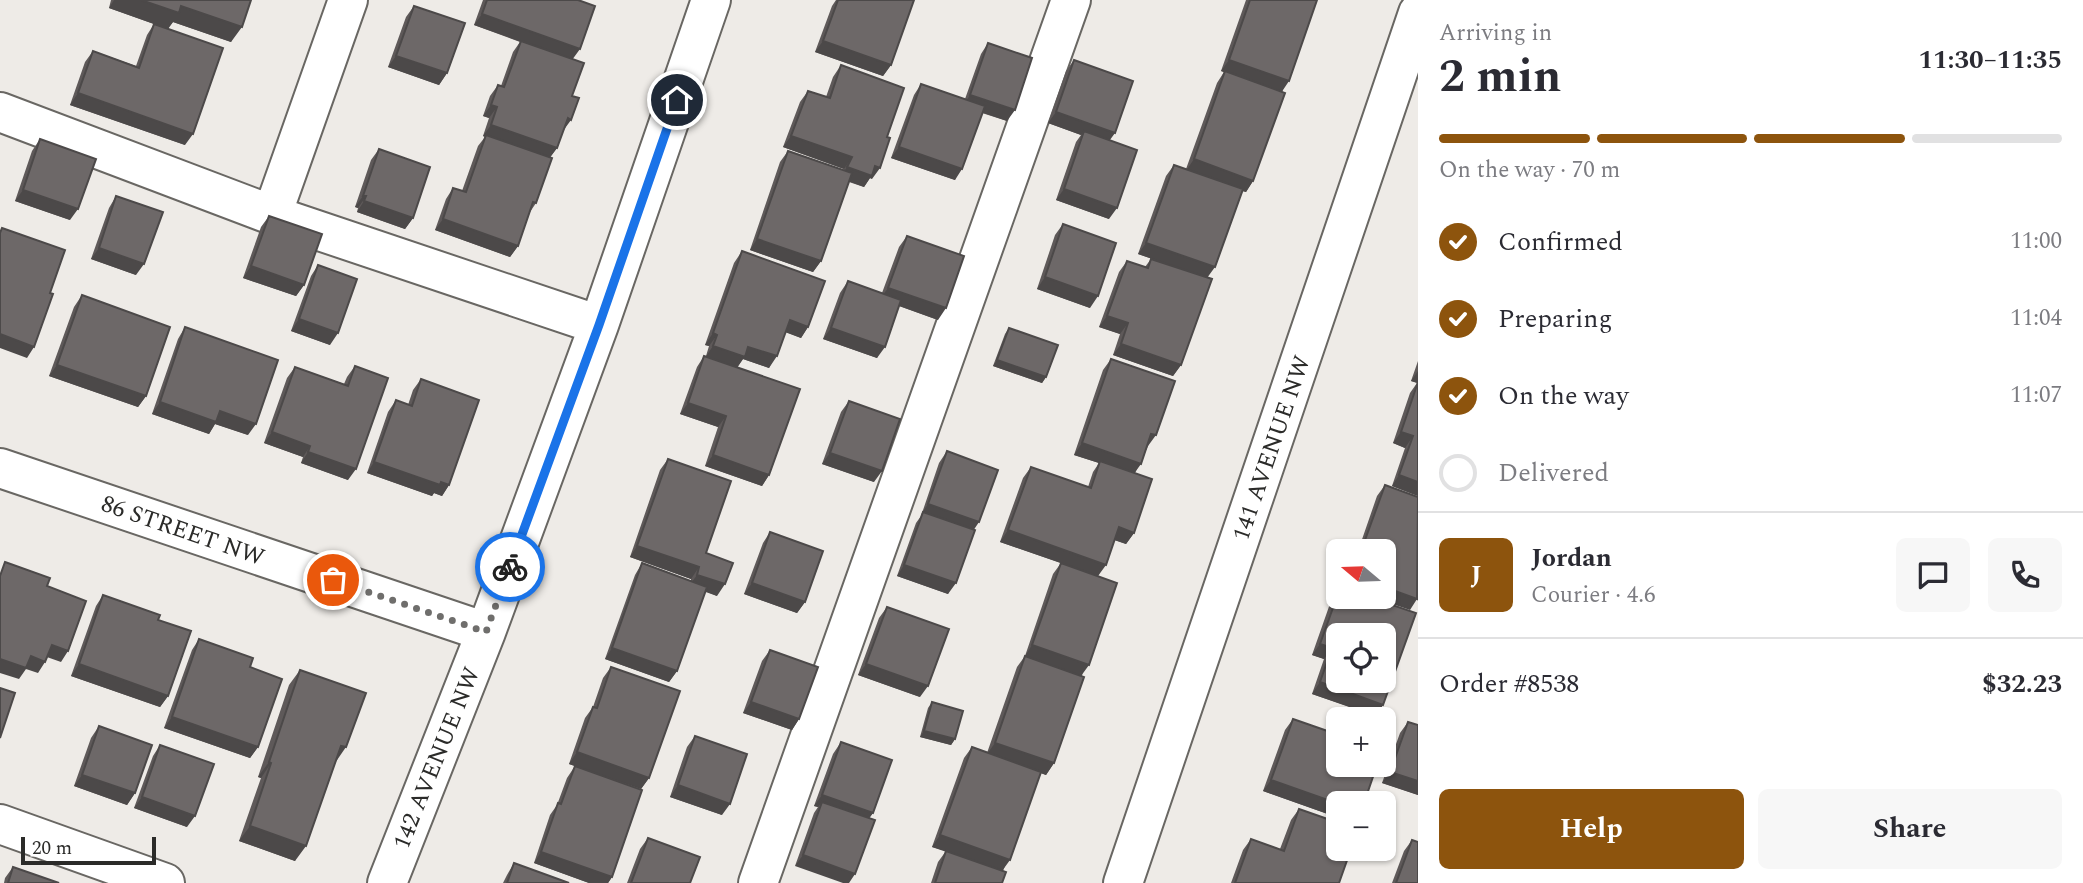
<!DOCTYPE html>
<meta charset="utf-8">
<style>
:root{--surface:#fff;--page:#f7f7f7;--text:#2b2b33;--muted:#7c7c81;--line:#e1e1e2;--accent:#8d540d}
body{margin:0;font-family:Spectral,serif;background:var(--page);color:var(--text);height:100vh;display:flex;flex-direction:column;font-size:26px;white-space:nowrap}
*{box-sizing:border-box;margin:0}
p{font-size:23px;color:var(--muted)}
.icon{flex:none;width:38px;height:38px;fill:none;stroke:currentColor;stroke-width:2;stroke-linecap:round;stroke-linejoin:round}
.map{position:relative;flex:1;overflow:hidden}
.panel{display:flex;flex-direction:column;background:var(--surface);width:665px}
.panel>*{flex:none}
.needle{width:46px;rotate:289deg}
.tools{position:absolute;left:1326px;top:539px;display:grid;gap:14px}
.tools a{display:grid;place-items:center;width:70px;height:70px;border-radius:10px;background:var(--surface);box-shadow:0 2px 5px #0004;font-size:35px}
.scale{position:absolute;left:21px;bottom:18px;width:135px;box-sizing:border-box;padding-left:7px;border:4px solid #2b2b29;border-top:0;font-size:19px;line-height:24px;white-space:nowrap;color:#2b2b29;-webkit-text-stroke:5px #fff;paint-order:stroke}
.pin{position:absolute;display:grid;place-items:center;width:60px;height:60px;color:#fff;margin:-30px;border:4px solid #fff;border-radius:50%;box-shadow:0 2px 7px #0007}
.courier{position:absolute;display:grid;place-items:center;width:70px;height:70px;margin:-35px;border:5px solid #1a73e8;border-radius:50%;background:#fff;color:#222;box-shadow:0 2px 9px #0007}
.summary em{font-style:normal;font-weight:700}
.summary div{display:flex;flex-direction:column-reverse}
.summary{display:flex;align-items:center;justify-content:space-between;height:119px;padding:0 21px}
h1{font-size:46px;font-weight:700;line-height:52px}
.bar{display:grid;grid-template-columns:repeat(4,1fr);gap:10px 7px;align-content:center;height:84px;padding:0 21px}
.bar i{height:9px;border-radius:5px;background:var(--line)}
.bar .on{background:var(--accent)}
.bar p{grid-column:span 4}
.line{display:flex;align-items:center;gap:18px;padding:0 21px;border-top:2px solid var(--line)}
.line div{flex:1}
.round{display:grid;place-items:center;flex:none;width:74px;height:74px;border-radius:10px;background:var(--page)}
ol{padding:0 21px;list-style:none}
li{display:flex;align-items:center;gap:21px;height:77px}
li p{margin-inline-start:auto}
li .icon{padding:7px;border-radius:50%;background:var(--accent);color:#fff;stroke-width:4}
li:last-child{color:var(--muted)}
li i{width:38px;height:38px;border:4px solid var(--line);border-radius:50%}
.primary-button{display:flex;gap:14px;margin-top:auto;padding:14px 21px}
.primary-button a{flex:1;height:80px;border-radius:10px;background:var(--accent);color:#fff;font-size:28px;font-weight:700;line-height:80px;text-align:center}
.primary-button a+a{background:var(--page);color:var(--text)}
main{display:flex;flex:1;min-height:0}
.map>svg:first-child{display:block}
</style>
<main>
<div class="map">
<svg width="1418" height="883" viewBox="0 0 1418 883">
<rect width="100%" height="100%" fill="#eeebe7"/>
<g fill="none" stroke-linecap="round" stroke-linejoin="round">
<!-- minor casing -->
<g stroke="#696763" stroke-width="42">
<path id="minor" d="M0 112 272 215 599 325
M272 215 348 0
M0 468 486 632
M0 824 165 883
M387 883 486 632 599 325 711 0
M758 883 1071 0
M1123 883 1418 13"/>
</g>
<!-- minor -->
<use href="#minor" stroke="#fff" stroke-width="38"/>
</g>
<!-- wall -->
<path fill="#5e5959" d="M111 0H251L231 42 173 22 168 28 185 145 70 105 85 62 93 51 136 66 147 35 154 24 109 8Z
M483 0H578L572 59V96L563 131 557 148 550 157 536 203 530 212 518 246 510 257 435 230 446 199 453 188 462 191 478 146 485 137 483 136 489 118 483 116 490 96 498 85 501 86 513 52 520 42 474 25Z
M836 0H914L891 65 883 76 815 52 832 6Z
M1246 0H1317L1282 92 1253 181 1246 192 1242 191 1207 278 1181 365 1173 376 1113 355 1120 334 1099 327 1119 272 1127 261 1145 267 1151 259 1182 269 1138 254 1166 176 1174 165 1186 169 1217 83 1224 72 1221 71Z
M414 6 447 73 439 85 388 67 406 17Z
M988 43 1007 121 982 113 955 180 891 158 914 95 921 84 965 99 981 54Z
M1074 60 1109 140V219L1056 200 1076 142 1081 135 1048 123 1066 71Z
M841 65 872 179 870 178 864 187 849 182 821 261 813 272 750 250 780 162 788 151 843 170 844 169 783 147 800 102 808 91 826 97 833 77Z
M40 139 70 220 15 201 32 151Z
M379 149 413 218 405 229 357 212 358 208 355 207 371 160Z
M116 196 136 275 91 259 109 208Z
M269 216 304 285 296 296 243 278 261 227Z
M1063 224 1090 308 1037 289 1055 235Z
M907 236 938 320 899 306 877 358 823 339 840 293 848 281 882 293 899 247Z
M742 251 808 327 801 338 786 332 769 368 743 359 737 367 769 475 762 486 705 466 718 427 680 414 697 367 704 356H706L709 346 705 345 734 263Z
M318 265 330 345 291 331 311 276Z
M82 295 146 396 138 407 49 376 74 307Z
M185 327 248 435 215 424 209 434 152 414 178 339Z
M1009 328 1046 377 1042 383 993 366 1005 334Z
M1111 359 1148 446 1135 473 1134 533 1126 544 1115 540 1098 576 1082 676 1054 763 1046 775 1041 773 1003 871 1002 883H931L938 862 946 851 932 847 964 758 972 747 987 753 1017 667 1025 656 1053 574 1061 563 1000 542 1023 478 1031 467 1088 487 1093 472 1099 463 1074 455 1103 370Z
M1418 361V496L1392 486 1405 448 1393 443 1410 393 1417 383 1411 381Z
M355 366 348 480 301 463 303 457 264 443 287 378 295 367 344 384 347 377Z
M421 379 449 485 442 496 434 493 432 496 367 473 388 412 396 400 408 405 413 390Z
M849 401 874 482 822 464 841 412Z
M947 451 974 530 948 594 897 576 916 523 921 516 939 463Z
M668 459 706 553 717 596 705 591 677 671 669 682 605 659 635 575 642 563 691 581V579L630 557 660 470Z
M1385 485 1410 610 1384 551H1358L1377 496Z
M770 532 805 602 797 613 744 594 763 543Z
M1339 589V597L1383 705 1376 715 1384 719H1346L1353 708 1312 694 1324 659 1312 655 1332 598Z
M103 595 158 620 168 696 160 707 71 676 96 606Z
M887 607 920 697 858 675 879 618Z
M199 639 250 667 258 747 250 758 164 728 192 650Z
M770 650 799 719 792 730 743 713 762 661Z
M611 667 649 778 641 789 569 764 585 718 593 707 603 678Z
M300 670 335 763 295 861 239 841 261 778 258 777 289 685Z
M932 702 955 739 951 745 920 737 928 708Z
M1293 719 1339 803V818L1263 791 1285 730Z
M1408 722 1418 725V795L1382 783 1400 733Z
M99 726 135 793 127 805 74 786 91 738Z
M695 736 722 815 670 797 687 747Z
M841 742 873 813 869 818 795 866 814 813 818 807 814 806 833 754Z
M160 745 187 827 134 808 153 756Z
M575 766 612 877 608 883H589L534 863 550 815 557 805 567 778Z
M1299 809 1339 883H1231L1243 850 1251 839 1280 849 1291 820Z
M648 838 690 883H627L640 849Z
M1412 840 1418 883H1392L1404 851Z
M514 863 569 883H503L507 875Z
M13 867 59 883H4L5 878Z"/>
<!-- shaded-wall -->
<path fill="#4c4949" d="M114 0H141L181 6 242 27 231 42 173 22 168 29 109 8Z
M482 14 580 49 572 60 474 25Z
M823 41 891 65 883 76 815 52Z
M396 56 447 73 439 85 388 67Z
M1229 60 1289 81 1281 93 1221 71Z
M78 93 193 134 185 145 70 105Z
M970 95 1015 110 1007 121 963 106Z
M491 105 497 107 489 118 483 116Z
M1056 112 1115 133 1107 144 1084 131 1081 135 1048 123Z
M568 118 571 120 563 131Z
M491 125 557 148 549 159 483 136Z
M791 136 852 157 844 169 783 147Z
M899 147 962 169 955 180 891 158Z
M1194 159 1253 181 1246 192 1186 171Z
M875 166 880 168 872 179 870 178 864 187 840 178 847 167Z
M1064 189 1117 208 1109 219 1056 200Z
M23 190 78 209 70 220 15 201Z
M363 196H366L358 208 355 207Z
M364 201 413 218 405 229 357 212Z
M443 219 518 246 510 257 435 230Z
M757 239 821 261 813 272 750 250Z
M1146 243 1215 267 1207 278 1138 254Z
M99 248 144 264 136 275 91 259Z
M251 266 304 285 296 296 243 278Z
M1045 277 1098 296 1090 308 1037 289Z
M888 288 946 308 938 320 880 299Z
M1107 316 1128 323 1120 334 1099 327Z
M299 319 338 333 330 345 291 331Z
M790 320 808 327 801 338 782 331Z
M831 328 885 347 877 358 823 339Z
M713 333 717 335 709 346 705 345Z
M0 334 34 347 27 358 0 348Z
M1121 344 1181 365 1173 376 1113 355Z
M713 346 748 347 777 356 769 368 743 359 737 368 705 358Z
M997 360 1046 377 1042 383 993 366Z
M57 365 146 396 138 407 49 376Z
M1418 371V383L1411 381Z
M160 402 220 411 256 424 248 435 215 424 209 434 152 414Z
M688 403 726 416 718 427 680 414Z
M272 432 310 446 303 457 264 443Z
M1401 432 1413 436 1405 448 1393 443Z
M1151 434 1156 435 1148 446 1143 445Z
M1082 443 1141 464 1133 475 1100 461 1099 463 1074 455Z
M308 452 356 469 348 480 301 463Z
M830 453 882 471 874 482 822 464Z
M713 455 769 475 762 486 705 466Z
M374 462 449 485 442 496 434 493 432 496 367 473Z
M1399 475 1418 482V496L1392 486Z
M928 504 979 522 971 534 923 512 920 516Z
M1119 527 1134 533 1126 544 1111 539Z
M1008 530 1106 565 1098 576 1000 542Z
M637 546 699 567 691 579 630 557Z
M904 565 956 583 948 594 897 576Z
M697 575 725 584 717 596 689 586Z
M752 583 805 602 797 613 744 594Z
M1384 587 1417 599 1410 610 1372 597H1384Z
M1320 644 1332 648 1324 659 1312 655Z
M52 645 68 651 61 662 44 656Z
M1032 645 1089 665 1081 676 1025 656Z
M612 648 677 671 669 682 605 659Z
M31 656 45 662 38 673 26 669 19 679 0 673V659Z
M79 664 168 696 160 707 71 676Z
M866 664 928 686 920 697 858 675Z
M1320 682 1383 705 1375 716 1312 694Z
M751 702 799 719 792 730 743 713Z
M172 717 258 747 250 758 164 728Z
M924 731 955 739 951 745 920 737Z
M995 743 1054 763 1046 775 987 754Z
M341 746 346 747 335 763Z
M577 752 649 778 641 789 569 764Z
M269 762 271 763 261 778 258 777Z
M1390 772 1418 781V795L1382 783Z
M82 775 135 793 127 805 74 786Z
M1271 780 1339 804V818L1263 791Z
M678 785 730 804 722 815 670 797Z
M822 795 873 813 865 824 822 802 818 807 814 806Z
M142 797 195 816 187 827 134 808Z
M250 826 306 846 295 861 239 841Z
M940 835 1010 860 1002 871 932 847Z
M541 852 612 877 608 883H589L534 863Z
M803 855 855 874 849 883H843L795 866Z"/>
<!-- building -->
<path fill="#6d6868" stroke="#4c4949" stroke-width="2" fill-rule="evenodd" d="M141 0H251L242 27 181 6 179 13Z
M487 0H578L595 6 580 49 482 14Z
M838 0H914L891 65 823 41Z
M1250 0H1317L1289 81 1229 60Z
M414 6 465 23 447 73 396 56Z
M154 24 223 48 193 134 78 93 93 51 139 68Z
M521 41 584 63 572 96 579 98 571 120 568 118 557 148 491 125 497 107 491 105 498 85 504 87Z
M988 43 1032 58 1015 110 970 95Z
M1074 60 1133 81 1115 133 1056 112Z
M841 65 904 88 887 137 890 138 880 168 875 166 872 176 847 167 852 157 791 136 808 91 830 98Z
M1225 71 1285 93 1253 181 1194 159Z
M921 84 985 106 962 169 899 147Z
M1084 131 1137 150 1117 208 1064 189Z
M486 135 552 158 536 203 533 202 518 246 443 219 453 188 466 192Z
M40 139 96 159 78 209 23 190Z
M379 149 430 167 413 218 364 201 366 196H363Z
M788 151 852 173 821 261 757 239Z
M1174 165 1243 189 1215 267 1146 243Z
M116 196 163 212 144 264 99 248Z
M269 216 322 234 304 285 251 266Z
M1063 224 1116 243 1098 296 1045 277Z
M2 228 65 250 50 293 53 294 34 347 0 334V233Z
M907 236 964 256 946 308 888 288Z
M742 251 825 281 808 327 790 320 777 356 748 347 745 357 713 346 717 335 713 333Z
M1151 259 1212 279 1181 365 1121 344 1128 323 1107 316 1127 261 1148 268Z
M318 265 357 279 338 333 299 319Z
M848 281 901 300 885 347 831 328Z
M82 295 170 327 146 396 57 365Z
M185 327 278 360 256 424 220 411 216 422 160 402Z
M1009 328 1058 345 1046 377 997 360Z
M704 356 800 389 769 475 713 455 726 416 688 403Z
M1111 359 1175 381 1156 435 1151 434 1141 464 1082 443Z
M355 366 388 378 356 469 308 452 310 446 272 432 295 367 348 386Z
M421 379 479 400 449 485 441 482 440 485 374 462 396 400 412 406Z
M1418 382V482L1399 475 1413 436 1401 432Z
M849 401 900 419 882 471 830 453Z
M947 451 998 470 979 522 928 504Z
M668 459 731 481 706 553 733 563 725 584 697 575 699 567 637 546Z
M1100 461 1152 479 1134 533 1119 527 1106 565 1008 530 1031 467 1091 488Z
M1385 485 1418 497 1417 599 1384 587V551H1361Z
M923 512 975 530 956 583 904 565Z
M770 532 823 551 805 602 752 583Z
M5 562 50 578 47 586 86 601 68 651 52 645 45 662 31 656 26 668 0 659V576Z
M642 563 707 587 677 671 612 648Z
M1061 563 1117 583 1089 665 1032 645Z
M1339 591V597H1369L1416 613 1383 705 1320 682 1332 648 1320 644ZM1339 635H1384V681H1339Z
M103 595 160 615 158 620 191 631 168 696 79 664Z
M887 607 949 629 928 686 866 664Z
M199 639 253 658 250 667 282 679 258 747 172 717Z
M770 650 818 667 799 719 751 702Z
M1025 656 1084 677 1054 763 995 743Z
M611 667 680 691 649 778 577 752 593 707 597 708Z
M300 670 366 693 346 747 341 746 306 846 250 826 271 763 269 762Z
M0 688 15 693 0 738Z
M932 702 963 711 955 739 924 731Z
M1354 707 1393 721 1384 745V719H1349Z
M1293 719 1339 735V765H1377L1364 803 1339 804 1271 780Z
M1408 722 1418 725V781L1390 772Z
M99 726 152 745 135 793 82 775Z
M695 736 747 754 730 804 678 785Z
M841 742 892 760 873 813 822 795Z
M160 745 214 764 195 816 142 797Z
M972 747 1041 772 1010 860 940 835Z
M575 766 642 790 612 877 541 852 558 803 561 804Z
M822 802 875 820 855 874 803 855Z
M1299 809 1339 823V849H1351L1339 883H1235L1251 839 1284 851Z
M648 838 700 857 690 883H631Z
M1412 840 1418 842V883H1396Z
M946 851 1006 872 1002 883H935Z
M514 863 569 883H507Z
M13 867 59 883H8Z"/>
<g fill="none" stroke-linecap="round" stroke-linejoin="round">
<!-- done -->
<path stroke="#6f6e6c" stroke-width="7" stroke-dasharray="0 12.6" d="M333 580 486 632 510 567"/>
<!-- route -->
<path stroke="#1a73e8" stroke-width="9" d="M510 567 599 325 677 100"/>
</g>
<g text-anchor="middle" stroke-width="7" stroke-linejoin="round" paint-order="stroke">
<!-- street labels -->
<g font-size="24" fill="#2b2b29" stroke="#fff">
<text transform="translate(1271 448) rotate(-71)" y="8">141 AVENUE NW</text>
<text transform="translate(183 530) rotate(19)" y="8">86 STREET NW</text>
<text transform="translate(436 758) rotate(-68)" y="8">142 AVENUE NW</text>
</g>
</g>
</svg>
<div class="tools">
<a><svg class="needle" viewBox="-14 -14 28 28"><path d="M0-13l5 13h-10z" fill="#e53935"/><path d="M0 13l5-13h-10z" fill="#7c7c81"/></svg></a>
<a><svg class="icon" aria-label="locate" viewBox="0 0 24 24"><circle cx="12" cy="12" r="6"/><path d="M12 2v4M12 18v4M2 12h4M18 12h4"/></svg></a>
<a>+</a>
<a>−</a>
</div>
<div class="scale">20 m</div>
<div class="pin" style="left:333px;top:580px;background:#ea580c"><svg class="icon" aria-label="bag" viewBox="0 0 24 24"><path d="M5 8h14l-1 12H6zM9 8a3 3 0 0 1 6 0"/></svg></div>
<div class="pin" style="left:677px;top:100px;background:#1f2937"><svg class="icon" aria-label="home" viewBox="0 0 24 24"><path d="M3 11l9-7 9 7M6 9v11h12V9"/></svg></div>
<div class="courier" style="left:510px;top:567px"><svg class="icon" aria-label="bike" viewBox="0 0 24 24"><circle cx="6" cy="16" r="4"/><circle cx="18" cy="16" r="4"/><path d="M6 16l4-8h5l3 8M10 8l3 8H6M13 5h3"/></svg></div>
</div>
<section class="panel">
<div class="summary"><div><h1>2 min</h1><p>Arriving in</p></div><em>11:30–11:35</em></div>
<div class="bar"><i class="on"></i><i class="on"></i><i class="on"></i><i></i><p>On the way · 70 m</p></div>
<ol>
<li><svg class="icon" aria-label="check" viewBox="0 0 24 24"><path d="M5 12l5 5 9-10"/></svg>Confirmed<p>11:00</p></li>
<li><svg class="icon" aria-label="check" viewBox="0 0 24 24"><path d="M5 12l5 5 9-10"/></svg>Preparing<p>11:04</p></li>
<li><svg class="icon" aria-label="check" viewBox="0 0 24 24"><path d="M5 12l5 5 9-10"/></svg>On the way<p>11:07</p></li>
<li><i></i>Delivered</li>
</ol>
<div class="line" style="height:126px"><b class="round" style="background:var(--accent);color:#fff">J</b><div><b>Jordan</b><p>Courier · 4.6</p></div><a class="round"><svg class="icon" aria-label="chat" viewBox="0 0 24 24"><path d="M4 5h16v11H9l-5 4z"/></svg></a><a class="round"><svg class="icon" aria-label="phone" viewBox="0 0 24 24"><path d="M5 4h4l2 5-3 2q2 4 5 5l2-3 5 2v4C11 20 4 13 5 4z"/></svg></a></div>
<div class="line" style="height:91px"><div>Order #8538</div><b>$32.23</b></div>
<div class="primary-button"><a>Help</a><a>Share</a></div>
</section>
</main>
